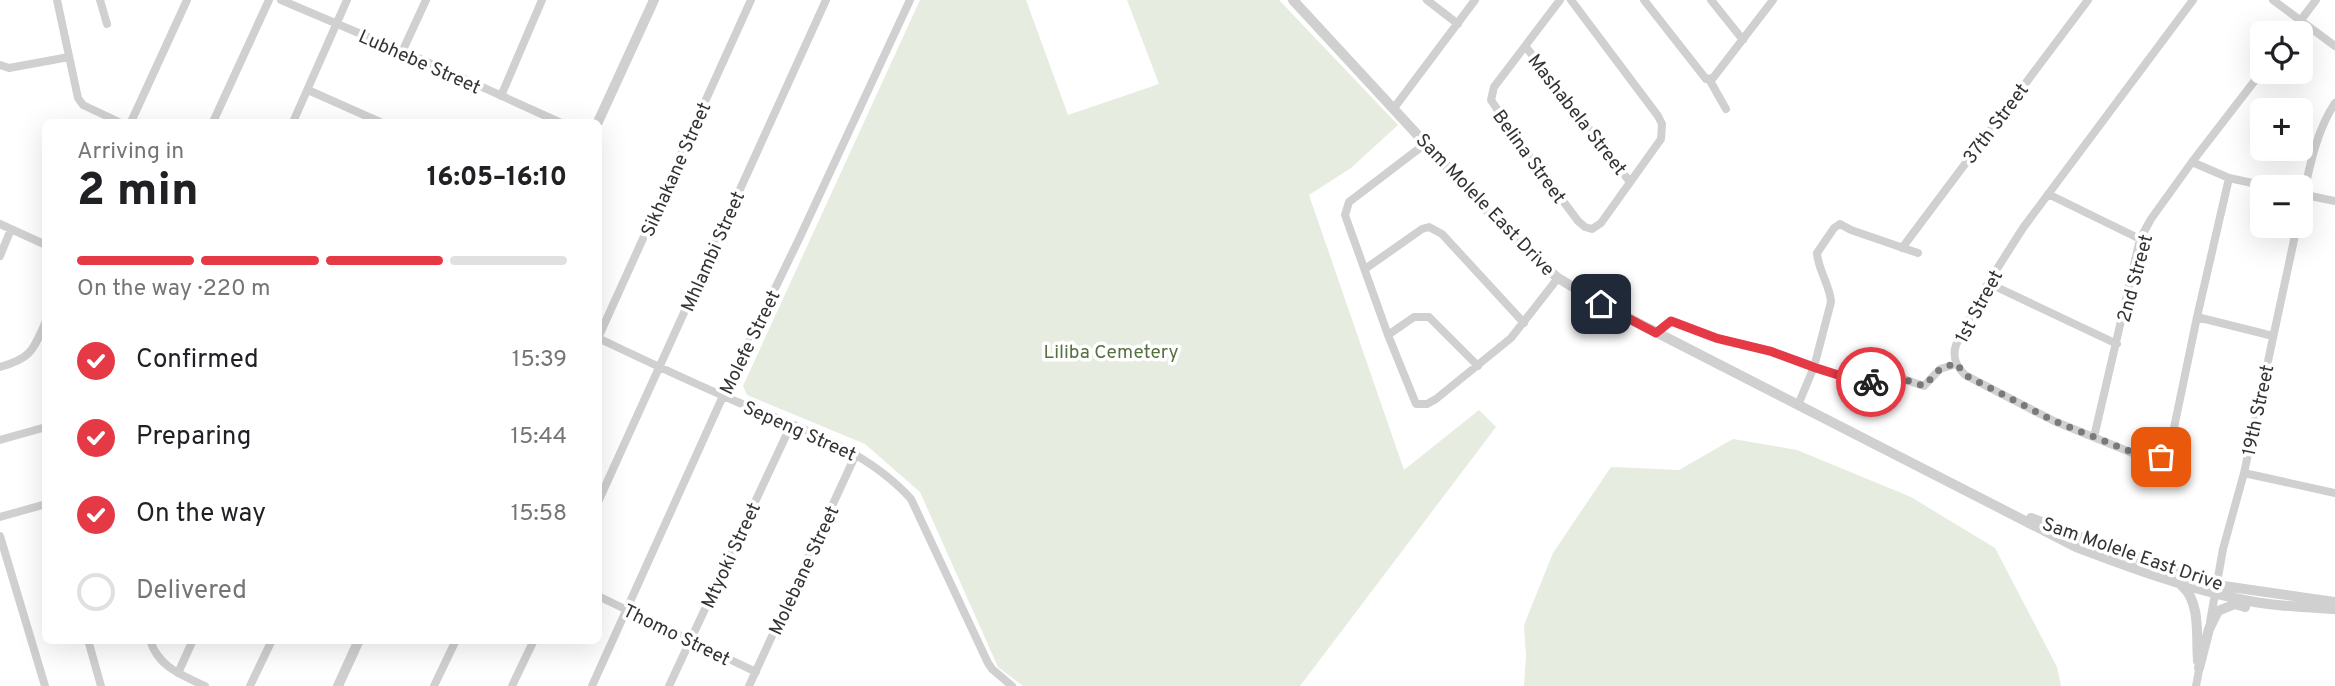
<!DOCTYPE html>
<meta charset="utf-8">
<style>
:root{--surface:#fff;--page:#f2f2f2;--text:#202124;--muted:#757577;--line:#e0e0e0;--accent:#e63946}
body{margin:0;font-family:Overpass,sans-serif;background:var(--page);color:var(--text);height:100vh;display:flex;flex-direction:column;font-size:26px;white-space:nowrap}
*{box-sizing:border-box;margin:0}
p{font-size:23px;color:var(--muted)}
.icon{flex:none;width:38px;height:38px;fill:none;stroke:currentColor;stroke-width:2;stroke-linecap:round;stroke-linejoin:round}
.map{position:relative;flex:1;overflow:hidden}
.details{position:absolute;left:42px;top:119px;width:560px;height:525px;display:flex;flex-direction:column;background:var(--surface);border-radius:10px;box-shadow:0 7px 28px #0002}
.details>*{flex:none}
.buttons{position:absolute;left:2250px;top:21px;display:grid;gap:14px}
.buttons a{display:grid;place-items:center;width:63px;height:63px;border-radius:10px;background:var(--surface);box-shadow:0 7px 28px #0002;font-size:35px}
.pin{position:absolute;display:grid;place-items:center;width:60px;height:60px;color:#fff;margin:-30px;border-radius:14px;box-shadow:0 4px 10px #0006}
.courier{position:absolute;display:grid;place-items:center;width:70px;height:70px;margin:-35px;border:5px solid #e63946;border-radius:50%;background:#fff;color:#222;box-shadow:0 2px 9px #0007}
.head em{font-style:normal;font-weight:800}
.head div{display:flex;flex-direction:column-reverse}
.head{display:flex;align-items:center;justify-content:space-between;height:119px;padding:0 35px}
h1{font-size:46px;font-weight:800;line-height:52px}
.bar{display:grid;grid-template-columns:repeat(4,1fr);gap:10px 7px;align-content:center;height:84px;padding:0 35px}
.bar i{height:9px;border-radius:5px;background:var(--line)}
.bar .selected{background:var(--accent)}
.bar p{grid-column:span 4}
ol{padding:0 35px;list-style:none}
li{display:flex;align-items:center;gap:21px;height:77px}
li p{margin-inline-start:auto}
li .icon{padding:7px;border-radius:50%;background:var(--accent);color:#fff;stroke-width:4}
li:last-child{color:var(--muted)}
li i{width:38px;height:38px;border:4px solid var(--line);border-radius:50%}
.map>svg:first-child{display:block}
</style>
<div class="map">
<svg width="2335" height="686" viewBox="0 0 2335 686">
<rect width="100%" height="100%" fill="#fff"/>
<!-- green -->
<path fill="#e6ecdf" d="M920 0H1026L1068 115 1159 84 1127 0H1279L1398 125 1351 168 1309 195 1404 470 1479 410 1496 427 1300 686H1023L998 667 920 492 865 444 747 395 743 386Z
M1733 439 1797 450 1911 497 1995 548 2057 667 2061 686H1524L1526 656 1524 625 1553 553 1611 467 1679 470Z"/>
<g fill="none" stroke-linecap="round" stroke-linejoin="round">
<!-- minor -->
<path stroke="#d0d0d0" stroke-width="8" d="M57 0 78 98 83 105 119 122
M100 0 107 24
M281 0 427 62 559 122
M1427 0 1458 24
M1560 0 1494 87 1491 100 1527 153 1578 221 1585 227 1592 229 1601 223 1661 139 1662 124 1658 116 1571 0
M1644 0 1706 79 1713 78 1773 0
M1711 0 1743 40
M2193 0 2023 228 1988 283 1956 345C1952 357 1956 366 1965 375L2054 421 2147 459C2157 461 2166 456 2170 447L2197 317 2229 178
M2273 0 2335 46
M2291 33 2316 0
M1526 47 1630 182
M402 52 426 0
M0 65 9 68 69 57
M1709 79 1726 109
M308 90 380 122
M501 96 542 0
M1394 108 1475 0
M131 122 187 0
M213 122 269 0
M293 122 347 0
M1425 144 1349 202 1345 215 1388 335 1416 404H1427L1436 399 1511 338 1558 278
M2192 162 2229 178 2271 187
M2048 194 2140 239
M2301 194 2335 201
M2301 206C2309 171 2315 133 2335 103
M0 224 46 245
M1902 248 2088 0
M0 256 11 229
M1365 269 1422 229 1429 227 1442 234 1524 323
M1988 283 2117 344
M2197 317 2273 336
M1656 333 1671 321 1716 338 1770 351 1854 380 1882 382 1903 379 1924 386 1940 369 1956 364
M1388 335 1414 317H1429L1478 366
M598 338C644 360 689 381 735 401 797 427 865 448 911 499L988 663 992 669 1012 686
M598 338 751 0
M0 367C32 358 33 350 46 321
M1798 405 1814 367 1831 302C1830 285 1818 270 1817 253L1834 228 1840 224 1851 230 1918 253
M2094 437 2140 239 2151 219 2192 162 2263 70
M0 440 46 427
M2244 473 2335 493
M598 502 826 0
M0 517 46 504
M0 536 45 686
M598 596 756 672
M2210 622 2223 549 2244 473 2297 226
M88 640 101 686
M150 640C158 667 182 675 205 686
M178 673 193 640
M250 686 272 640
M434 686 456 640
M512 686 534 640
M592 686 723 396 799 239 910 0
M669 686 791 425
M749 686 856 454
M2196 686 2200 665"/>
<!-- tertiary -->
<path stroke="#d0d0d0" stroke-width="10" d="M1293 0 1485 208 1539 262 1558 278 1601 304 2076 547C2129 567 2183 587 2239 599 2270 606 2303 607 2335 609
M598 122 654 0
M2031 518 2114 550 2217 585 2335 602
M2182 586C2201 602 2196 637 2198 661
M2199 668 2209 629 2218 611 2235 604 2245 607
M338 686 359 640"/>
</g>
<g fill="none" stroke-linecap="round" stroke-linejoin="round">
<!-- done -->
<path stroke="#7a7a7a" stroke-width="7" stroke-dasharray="0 12.6" d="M1871 382 1903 379 1924 386 1940 369 1956 363 1965 375 2054 421 2147 458 2161 457"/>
<!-- route -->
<path stroke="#e63946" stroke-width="9" d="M1601 304 1656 333 1671 321 1716 338 1770 351 1816 368 1854 380 1871 382"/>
</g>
<g text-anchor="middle" stroke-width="7" stroke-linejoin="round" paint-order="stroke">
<!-- street labels -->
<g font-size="19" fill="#333" stroke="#fff">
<text transform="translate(420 61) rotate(24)" y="7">Lubhebe Street</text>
<text transform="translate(1578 114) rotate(52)" y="7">Mashabela Street</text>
<text transform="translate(1995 123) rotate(-53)" y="7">37th Street</text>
<text transform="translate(1530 156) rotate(54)" y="7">Belina Street</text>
<text transform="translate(675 169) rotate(-66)" y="7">Sikhakane Street</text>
<text transform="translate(1486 204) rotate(46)" y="7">Sam Molele East Drive</text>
<text transform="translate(712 251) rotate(-66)" y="7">Mhlambi Street</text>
<text transform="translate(2134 278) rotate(-75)" y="7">2nd Street</text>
<text transform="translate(1978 306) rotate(-62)" y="7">1st Street</text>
<text transform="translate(749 342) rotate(-64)" y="7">Molefe Street</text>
<text transform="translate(2257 410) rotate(-78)" y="7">19th Street</text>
<text transform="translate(800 430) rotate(24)" y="7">Sepeng Street</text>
<text transform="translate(2133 553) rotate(19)" y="7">Sam Molele East Drive</text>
<text transform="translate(730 555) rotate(-65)" y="7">Mtyoki Street</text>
<text transform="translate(803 570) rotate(-65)" y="7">Molebane Street</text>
<text transform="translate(677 634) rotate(26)" y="7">Thomo Street</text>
</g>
<!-- park labels -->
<g font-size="19" fill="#56703f" stroke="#fff">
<text x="1111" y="358">Liliba Cemetery</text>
</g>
</g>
</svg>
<div class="buttons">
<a><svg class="icon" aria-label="locate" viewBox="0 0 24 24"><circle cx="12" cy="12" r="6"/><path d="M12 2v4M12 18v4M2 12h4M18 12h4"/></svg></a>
<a>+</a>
<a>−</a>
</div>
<div class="pin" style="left:2161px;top:457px;background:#ea580c"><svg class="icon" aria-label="bag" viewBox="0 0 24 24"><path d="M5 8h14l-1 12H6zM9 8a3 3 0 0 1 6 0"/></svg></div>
<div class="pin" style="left:1601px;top:304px;background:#1f2937"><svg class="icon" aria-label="home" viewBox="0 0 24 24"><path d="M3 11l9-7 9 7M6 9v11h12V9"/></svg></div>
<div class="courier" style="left:1871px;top:382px"><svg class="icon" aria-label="bike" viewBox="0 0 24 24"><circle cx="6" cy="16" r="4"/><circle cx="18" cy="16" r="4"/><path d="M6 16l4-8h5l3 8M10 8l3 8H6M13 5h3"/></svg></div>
<section class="details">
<div class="head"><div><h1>2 min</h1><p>Arriving in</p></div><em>16:05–16:10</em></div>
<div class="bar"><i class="selected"></i><i class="selected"></i><i class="selected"></i><i></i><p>On the way · 220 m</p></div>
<ol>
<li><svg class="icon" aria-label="check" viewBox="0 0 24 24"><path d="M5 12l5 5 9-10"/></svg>Confirmed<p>15:39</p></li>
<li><svg class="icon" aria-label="check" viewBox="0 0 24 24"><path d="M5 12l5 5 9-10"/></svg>Preparing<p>15:44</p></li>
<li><svg class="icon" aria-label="check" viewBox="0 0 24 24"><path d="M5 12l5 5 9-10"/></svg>On the way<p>15:58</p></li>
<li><i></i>Delivered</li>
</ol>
</section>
</div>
